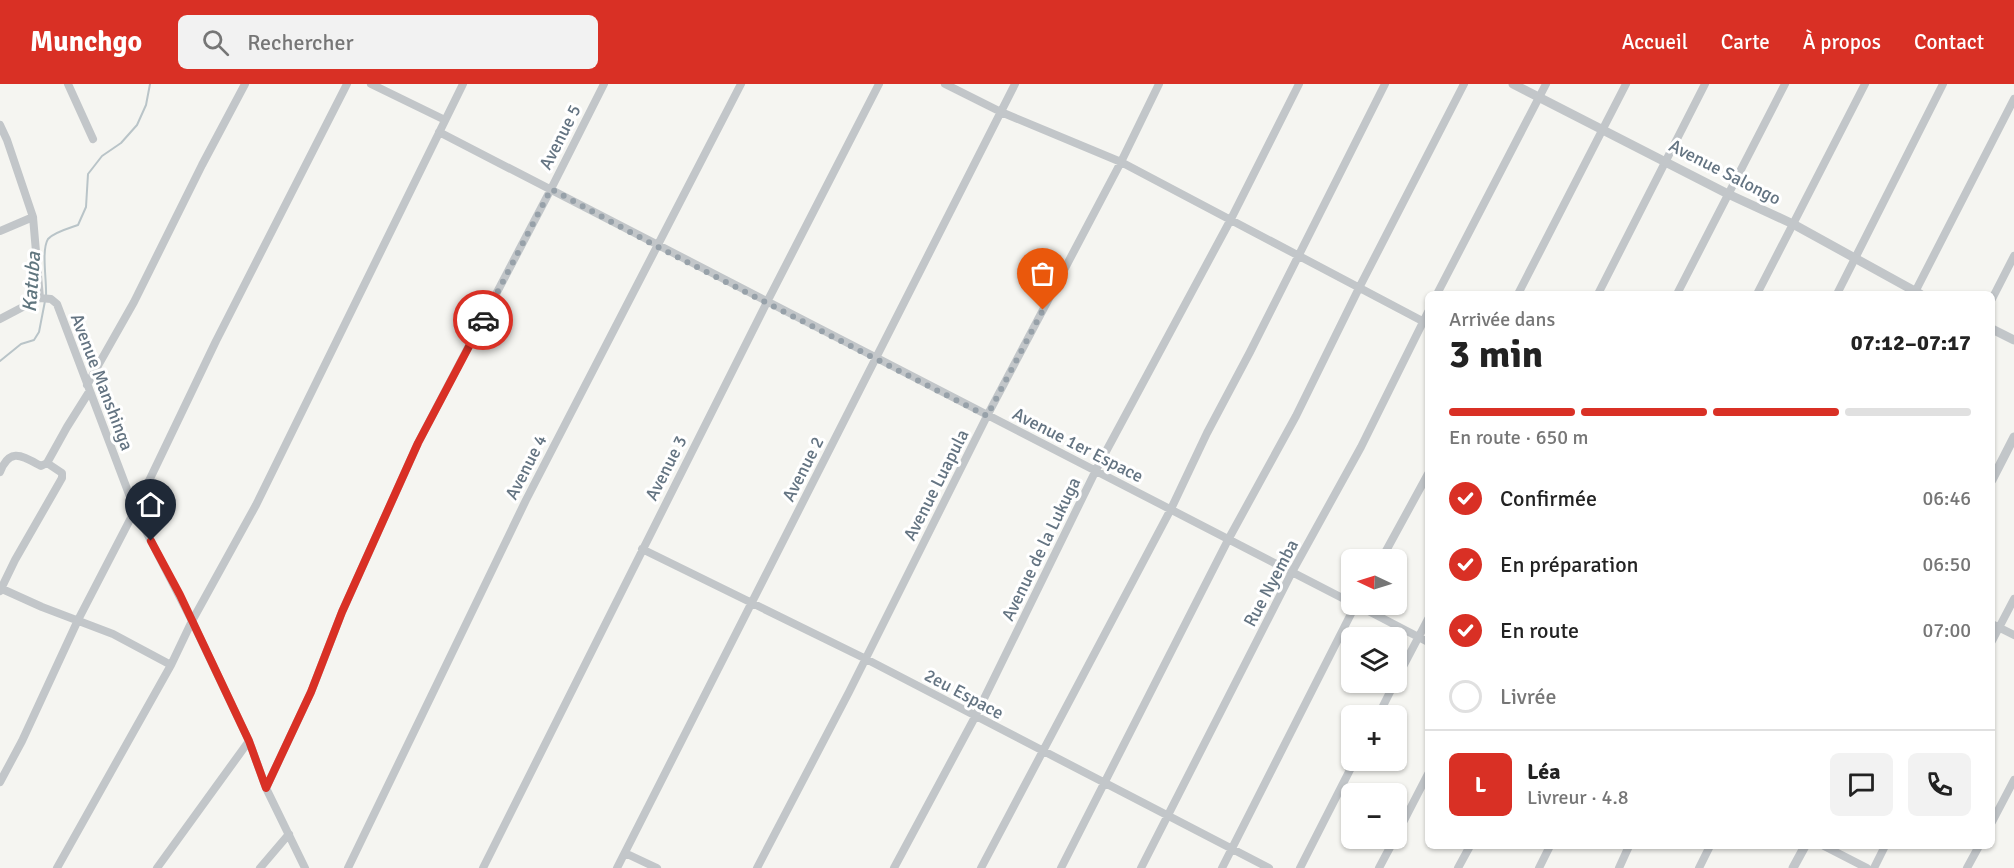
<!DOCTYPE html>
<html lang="fr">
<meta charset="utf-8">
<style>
:root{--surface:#fff;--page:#f2f2f2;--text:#222;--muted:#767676;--line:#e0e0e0;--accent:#d93025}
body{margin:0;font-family:Signika,sans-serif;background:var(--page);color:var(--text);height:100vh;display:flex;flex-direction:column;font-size:22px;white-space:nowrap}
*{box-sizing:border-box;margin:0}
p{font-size:20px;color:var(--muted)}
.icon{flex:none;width:33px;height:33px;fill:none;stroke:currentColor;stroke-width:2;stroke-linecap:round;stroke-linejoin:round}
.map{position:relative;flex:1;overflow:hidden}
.sheet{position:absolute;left:1425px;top:207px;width:570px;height:558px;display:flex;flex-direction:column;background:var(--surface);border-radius:9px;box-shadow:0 2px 4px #0004}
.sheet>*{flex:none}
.needle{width:39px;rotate:274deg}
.controls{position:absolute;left:1341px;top:465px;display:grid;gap:12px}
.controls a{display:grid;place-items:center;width:66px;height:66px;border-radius:9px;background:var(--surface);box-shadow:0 2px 4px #0004;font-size:30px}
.pin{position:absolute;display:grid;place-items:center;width:51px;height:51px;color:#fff;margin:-62px -26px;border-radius:50% 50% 50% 0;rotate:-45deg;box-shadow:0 0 6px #0007}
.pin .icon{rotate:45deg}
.courier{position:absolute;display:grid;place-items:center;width:60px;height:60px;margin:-30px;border:4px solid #d93025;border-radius:50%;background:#fff;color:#222;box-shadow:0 2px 8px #0007}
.overview em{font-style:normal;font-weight:800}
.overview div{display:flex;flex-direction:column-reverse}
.overview{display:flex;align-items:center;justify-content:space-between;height:102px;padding:0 24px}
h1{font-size:39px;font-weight:800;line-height:45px}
.bar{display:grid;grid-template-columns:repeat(4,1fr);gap:9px 6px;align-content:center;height:72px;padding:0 24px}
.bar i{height:8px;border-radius:4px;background:var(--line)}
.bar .active{background:var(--accent)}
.bar p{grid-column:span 4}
.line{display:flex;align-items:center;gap:15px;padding:0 24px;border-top:2px solid var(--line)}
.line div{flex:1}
.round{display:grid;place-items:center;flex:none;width:63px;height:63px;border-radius:9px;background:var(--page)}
ol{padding:0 24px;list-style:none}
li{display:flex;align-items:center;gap:18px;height:66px}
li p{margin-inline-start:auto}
li .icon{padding:6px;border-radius:50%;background:var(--accent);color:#fff;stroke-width:4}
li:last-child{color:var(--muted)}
li i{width:33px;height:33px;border:3px solid var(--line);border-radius:50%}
header{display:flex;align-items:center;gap:36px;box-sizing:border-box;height:84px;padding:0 30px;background:var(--accent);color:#fff}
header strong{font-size:28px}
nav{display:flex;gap:33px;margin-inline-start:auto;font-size:21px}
.search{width:420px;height:54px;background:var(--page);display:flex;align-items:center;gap:15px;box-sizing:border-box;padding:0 21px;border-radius:9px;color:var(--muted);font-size:22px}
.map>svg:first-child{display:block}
</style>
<header>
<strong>Munchgo</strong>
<div class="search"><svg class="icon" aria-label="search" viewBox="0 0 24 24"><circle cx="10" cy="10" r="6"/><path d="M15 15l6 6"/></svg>Rechercher</div>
<nav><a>Accueil</a><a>Carte</a><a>À propos</a><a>Contact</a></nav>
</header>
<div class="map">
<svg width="2014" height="784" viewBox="0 0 2014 784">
<rect width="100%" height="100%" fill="#f5f5f1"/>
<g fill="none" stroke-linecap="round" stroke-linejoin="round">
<!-- stream -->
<path stroke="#b9c4c8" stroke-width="2" d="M46 212C47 198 41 166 48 155 54 148 70 144 78 141L86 123 88 90 102 72 121 59 137 41 146 21 150 0
M0 277 21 260 34 256 39 248 45 217"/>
<!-- minor -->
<path stroke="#c2c6c9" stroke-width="8" d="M68 0 93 55
M371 0 445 36
M945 0 1001 28 1121 78 1428 240
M0 41 7 56 33 133 40 214
M439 48 1352 519
M0 147 33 133
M1437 210 1546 0
M1518 210 1626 0
M1598 210 1705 0
M1677 210 1785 0
M1757 210 1865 0
M1837 210 1943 0
M1914 210 2014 15
M1992 215 2014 172
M0 235 40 214 51 215 57 220 135 426 192 537 249 657 266 704 305 784
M87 301 134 218 202 81 245 0
M47 379 67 343 89 308
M0 388C10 363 22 372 41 382L47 379 62 389V394L15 476 0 507
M642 465 866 575 1269 784
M1381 476 1428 390
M0 504 42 523 113 550 171 581
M1355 520 1428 558
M1992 540 2014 551
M1992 557 2014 515
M1396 596 1428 535
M1378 632 1395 598
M0 698 22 657 78 536 135 426 216 257 347 0
M266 704 311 608 342 528 418 359 551 105 604 0
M1992 738 2014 696
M1396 752 1428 690
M1824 762 1867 784
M625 769 657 784
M57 784 171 581 192 537 256 421 463 0
M157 784 249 657
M260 784 289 750
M348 784 526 416 741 0
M483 784 767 218 879 0
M617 784 1015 0
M757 784 849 608 987 332 1121 78 1159 0
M894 784 975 633 1096 386 1231 135 1299 0
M981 784 1171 425 1207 349 1250 268 1385 0
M1061 784 1228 456 1296 332 1359 204 1464 0
M1141 784 1292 488 1361 363 1428 228
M1222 784 1356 520
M1300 784 1355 676
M1379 784 1395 754
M1458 784 1470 762
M1539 784 1550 762
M1619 784 1629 762
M1699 784 1710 762
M1874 784 1885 762
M1967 784 1979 762"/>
<!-- tertiary -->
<path stroke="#c2c6c9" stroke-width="9" d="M1513 0 1728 110 1793 140 1920 210
M1992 245 2014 256
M1992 396 2014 353
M1793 784 1805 762"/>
</g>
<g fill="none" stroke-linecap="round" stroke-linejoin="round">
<!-- done -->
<path stroke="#97a1a9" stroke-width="6" stroke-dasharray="0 10.8" d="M483 236 551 105 656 162 987 332 1043 226"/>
<!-- route -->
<path stroke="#d93025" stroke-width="8" d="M151 457 180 511 249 657 266 704 311 608 342 528 418 359 483 236"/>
</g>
<g text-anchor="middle" stroke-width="6" stroke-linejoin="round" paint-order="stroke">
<!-- street labels -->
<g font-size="18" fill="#647482" stroke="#fff">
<text transform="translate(560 53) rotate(-63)" y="6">Avenue 5</text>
<text transform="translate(1725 88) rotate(27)" y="6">Avenue Salongo</text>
<text transform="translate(102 298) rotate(69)" y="6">Avenue Manshinga</text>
<text transform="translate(1078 361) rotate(27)" y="6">Avenue 1er Espace</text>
<text transform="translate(526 383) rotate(-63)" y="6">Avenue 4</text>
<text transform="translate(666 384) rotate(-63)" y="6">Avenue 3</text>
<text transform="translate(803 385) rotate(-63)" y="6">Avenue 2</text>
<text transform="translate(936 401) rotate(-63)" y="6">Avenue Luapula</text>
<text transform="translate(1041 465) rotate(-64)" y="6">Avenue de la Lukuga</text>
<text transform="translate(1271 499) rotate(-62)" y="6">Rue Nyemba</text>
<text transform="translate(964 610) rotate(28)" y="6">2eu Espace</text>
</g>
<!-- water labels -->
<g font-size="20" font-style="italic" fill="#60767f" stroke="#fff">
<text transform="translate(31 198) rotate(-86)" y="7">Katuba</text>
</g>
</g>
</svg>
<div class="controls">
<a><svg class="needle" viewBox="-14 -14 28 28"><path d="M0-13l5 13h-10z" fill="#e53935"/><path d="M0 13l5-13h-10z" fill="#767676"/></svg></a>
<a><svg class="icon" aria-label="layers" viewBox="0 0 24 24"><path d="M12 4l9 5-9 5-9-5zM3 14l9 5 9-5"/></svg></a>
<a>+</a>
<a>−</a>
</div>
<div class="pin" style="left:1043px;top:226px;background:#ea580c"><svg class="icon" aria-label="bag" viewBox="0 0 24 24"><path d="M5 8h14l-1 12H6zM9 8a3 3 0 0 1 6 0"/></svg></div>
<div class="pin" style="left:151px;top:457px;background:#1f2937"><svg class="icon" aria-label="home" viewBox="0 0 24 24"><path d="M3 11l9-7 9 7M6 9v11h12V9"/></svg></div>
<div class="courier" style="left:483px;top:236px"><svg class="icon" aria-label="car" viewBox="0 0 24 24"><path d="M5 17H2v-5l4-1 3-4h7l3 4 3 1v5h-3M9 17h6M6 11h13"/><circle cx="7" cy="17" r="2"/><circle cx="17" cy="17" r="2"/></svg></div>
<section class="sheet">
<div class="overview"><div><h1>3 min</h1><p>Arrivée dans</p></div><em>07:12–07:17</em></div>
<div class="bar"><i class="active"></i><i class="active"></i><i class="active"></i><i></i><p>En route · 650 m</p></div>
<ol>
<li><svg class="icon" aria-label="check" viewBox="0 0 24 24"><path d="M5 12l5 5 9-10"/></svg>Confirmée<p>06:46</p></li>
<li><svg class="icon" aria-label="check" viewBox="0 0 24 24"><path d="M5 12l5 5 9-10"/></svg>En préparation<p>06:50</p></li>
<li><svg class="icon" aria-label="check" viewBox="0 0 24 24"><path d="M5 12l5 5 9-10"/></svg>En route<p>07:00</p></li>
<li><i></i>Livrée</li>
</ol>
<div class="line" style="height:108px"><b class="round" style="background:var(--accent);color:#fff">L</b><div><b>Léa</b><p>Livreur · 4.8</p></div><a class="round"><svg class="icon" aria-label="chat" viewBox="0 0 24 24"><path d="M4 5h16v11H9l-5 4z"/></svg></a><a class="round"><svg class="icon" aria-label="phone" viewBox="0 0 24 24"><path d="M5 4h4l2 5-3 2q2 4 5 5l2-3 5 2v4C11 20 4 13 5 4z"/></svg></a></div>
</section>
</div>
